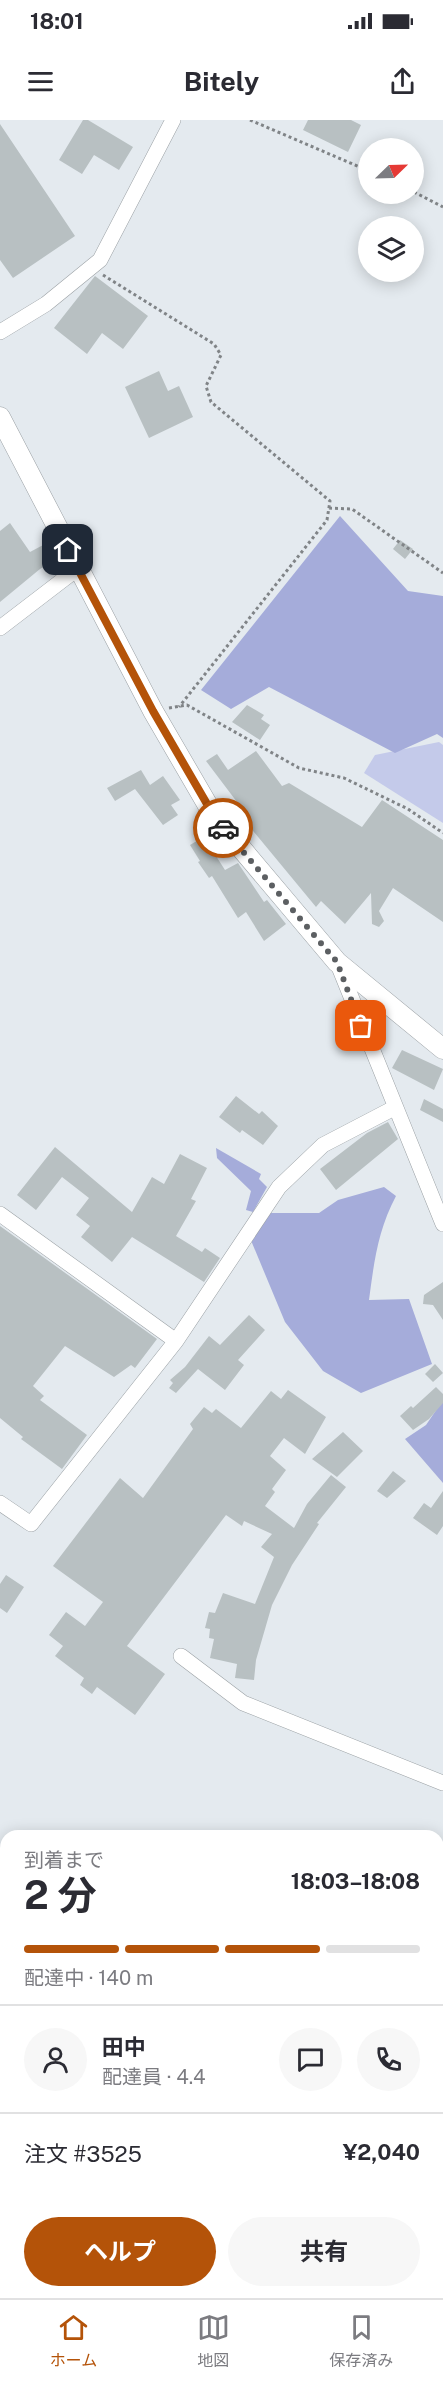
<!DOCTYPE html>
<html lang="ja">
<meta charset="utf-8">
<style>
:root{--surface:#fff;--page:#f7f7f7;--text:#2b2b33;--muted:#7c7c81;--line:#e1e1e2;--accent:#b45309}
body{margin:0;font-family:"Public Sans","Noto Sans JP",sans-serif;background:var(--page);color:var(--text);height:100vh;display:flex;flex-direction:column;font-size:22px;white-space:nowrap}
*{box-sizing:border-box;margin:0}
p{font-size:20px;color:var(--muted)}
.icon{flex:none;width:33px;height:33px;fill:none;stroke:currentColor;stroke-width:2;stroke-linecap:round;stroke-linejoin:round}
.map{position:relative;flex:1;overflow:hidden}
.panel{position:absolute;left:0px;top:1710px;width:444px;height:468px;display:flex;flex-direction:column;background:var(--surface);border-radius:18px 18px 0 0;box-shadow:0 3px 15px #0003}
.panel>*{flex:none}
.needle{width:39px;rotate:67deg}
.fabs{position:absolute;left:358px;top:18px;display:grid;gap:12px}
.fabs a{display:grid;place-items:center;width:66px;height:66px;border-radius:50%;background:var(--surface);box-shadow:0 3px 15px #0003;font-size:30px}
.pin{position:absolute;display:grid;place-items:center;width:51px;height:51px;color:#fff;margin:-26px;border-radius:12px;box-shadow:0 3px 9px #0006}
.courier{position:absolute;display:grid;place-items:center;width:60px;height:60px;margin:-30px;border:4px solid #b45309;border-radius:50%;background:#fff;color:#222;box-shadow:0 2px 8px #0007}
.summary em{font-style:normal;font-weight:700}
.summary div{display:flex;flex-direction:column-reverse}
.summary{display:flex;align-items:center;justify-content:space-between;height:102px;padding:0 24px}
h1{font-size:39px;font-weight:700;line-height:45px}
.bar{display:grid;grid-template-columns:repeat(4,1fr);gap:9px 6px;align-content:center;height:72px;padding:0 24px}
.bar i{height:8px;border-radius:4px;background:var(--line)}
.bar .current{background:var(--accent)}
.bar p{grid-column:span 4}
.line{display:flex;align-items:center;gap:15px;padding:0 24px;border-top:2px solid var(--line)}
.line div{flex:1}
.round{display:grid;place-items:center;flex:none;width:63px;height:63px;border-radius:32px;background:var(--page)}
.action{display:flex;gap:12px;margin-top:auto;padding:12px 24px}
.action a{flex:1;height:69px;border-radius:36px;background:var(--accent);color:#fff;font-size:24px;font-weight:700;line-height:69px;text-align:center}
.action a+a{background:var(--page);color:var(--text)}
.status{display:flex;justify-content:space-between;align-items:center;height:42px;padding:0 30px;background:var(--surface);direction:ltr}
.status svg{height:16px;fill:currentColor}
header{display:flex;justify-content:space-between;align-items:center;height:78px;padding:0 24px;background:var(--surface);font-size:27px;font-weight:700}
.tab-bar{display:flex;justify-content:space-around;align-items:center;height:84px;border-top:2px solid var(--line);background:var(--surface);font-size:16px;color:var(--muted)}
.tab-bar a{display:grid;justify-items:center;gap:3px}
.tab-bar .current{color:var(--accent)}
.map>svg:first-child{display:block}
</style>
<div class="status"><b>18:01</b><svg viewBox="0 0 49 12"><path d="M0 12V9h3v3zM5 12V6h3v6zM10 12V3h3v9zM15 12V0h3v12zM26 1h20v11H26zM47 4h2v5h-2z"/></svg></div>
<header><svg class="icon" aria-label="menu" viewBox="0 0 24 24"><path d="M4 6h16M4 12h16M4 18h16"/></svg>Bitely<svg class="icon" aria-label="share" viewBox="0 0 24 24"><path d="M12 15V3M7 8l5-5 5 5M5 13v7h14v-7"/></svg></header>
<div class="map">
<svg width="443" height="2178" viewBox="0 0 443 2178">
<rect width="100%" height="100%" fill="#e4eaef"/>
<!-- green -->
<path fill="#c4caea" d="M439 622 443 625V703L364 653 375 635Z"/>
<!-- forest -->
<path fill="#a5acda" d="M340 396 408 471 443 476V618L437 614 395 633 269 567 231 589 201 570Z
M216 1028 261 1054 259 1059 267 1067 253 1092 246 1090 251 1071 217 1038Z
M384 1067 396 1076C378 1110 374 1142 369 1180L409 1179 432 1244 361 1273 323 1251 285 1202 250 1118 262 1093H319L338 1080Z
M443 1280V1363L405 1319 426 1305Z"/>
<!-- building -->
<path fill="#b8c0c2" d="M83 0H88L133 27 119 50 94 35 82 54 59 40Z
M308 0H351L361 5 348 32 303 10Z
M0 4 75 116 13 158 0 140Z
M95 156 148 196 123 229 102 213 87 234 54 208Z
M159 251 168 271 179 266 193 297 149 318 125 267Z
M10 403 30 432 45 424 54 441 40 449 0 482V411Z
M400 420 413 429 405 439 393 429Z
M247 585 264 595 261 599 270 605 260 620 232 602Z
M256 631 282 666 289 663 362 707 382 680 443 720V802L393 768 379 791 384 801 379 807 372 804 371 773 345 804 321 781 316 787 235 689 240 686 206 641 217 634 228 650Z
M141 650 150 665 163 656 180 680 171 685 178 695 163 705 135 669 115 681 107 668Z
M200 719 204 724 207 722 225 750 238 743 264 782 267 780 286 804 264 821 246 792 238 798 212 756 209 758 198 742 200 741 190 725Z
M402 930 443 949 434 970 392 948Z
M236 976 259 994 262 991 278 1006 263 1025 242 1010 240 1013 219 997Z
M424 979 443 989V1002L420 990Z
M388 1002 398 1019 336 1070 320 1049 367 1013Z
M55 1027 132 1092 152 1057 164 1064 180 1034 207 1048 191 1079 196 1081 176 1116 202 1132 205 1128 220 1138 204 1162 132 1117 112 1142 81 1117 90 1106 76 1095 89 1078 62 1057 36 1090 17 1075Z
M0 1106 157 1219 135 1248 131 1245 114 1257 65 1226 33 1266 44 1276 40 1280 87 1315 62 1349 21 1319 23 1317 0 1298Z
M443 1162V1200L433 1185 423 1184 424 1175Z
M249 1195 265 1210 238 1240 244 1245 225 1270 198 1249 176 1273 169 1268 173 1263 170 1260 185 1247 209 1216 220 1225Z
M435 1244 443 1253 433 1262 425 1254Z
M436 1267 443 1274V1283L429 1299 413 1310 400 1296 411 1286 413 1288Z
M288 1270 326 1297 305 1334 284 1318 270 1336 286 1350 272 1369 275 1372 265 1386 294 1408 307 1384 331 1355 346 1367 317 1403 319 1404 292 1445 272 1485 256 1540 254 1560 235 1558 237 1544 210 1538 214 1519 209 1518 210 1509 205 1508 209 1492 215 1493 223 1473 255 1484 274 1437 261 1427 272 1414 244 1401 242 1406 226 1395 127 1526 165 1554 135 1595 97 1567 92 1574 80 1565 84 1558 55 1536 63 1526 49 1515 66 1492 85 1506 103 1482 53 1446 120 1358 143 1378 193 1309 190 1304 204 1287 212 1293 216 1289 241 1308 271 1271 281 1279Z
M343 1312 363 1331 337 1357 312 1339Z
M393 1351 406 1361 387 1378 377 1371Z
M443 1371V1406L437 1415 413 1398 424 1383 431 1388Z
M6 1455 24 1467 7 1493 0 1488V1464Z"/>
<g fill="none" stroke-linecap="round" stroke-linejoin="round">
<!-- minor casing -->
<g stroke="#9aa0a4" stroke-width="16">
<path id="minor" d="M0 212 46 184 100 140 173 0
M0 508 77 449
M337 842 443 1104
M0 1094 176 1221
M0 1383 31 1404 176 1221 279 1067 323 1025 394 988
M181 1536 243 1583 443 1663"/>
</g>
<!-- major casing -->
<g stroke="#9aa0a4" stroke-width="21">
<path id="major" d="M0 297 153 591 214 696 337 842 443 929"/>
</g>
<!-- highway casing -->
<g stroke="#9aa0a4" stroke-width="24">
<path id="highway" d="M438 1930 443 1926
M438 1953 443 1951
M0 2158 6 2155
M11 2178 24 2172"/>
</g>
<!-- path -->
<path stroke="#808487" stroke-width="3" stroke-dasharray="3 3" stroke-linecap="butt" d="M250 0 369 51
M414 72 443 87
M103 155 214 224 221 235 206 266 211 282 330 381 327 400 179 587
M329 388 352 389 443 453
M169 588 187 585 299 648 344 658 408 689 443 713"/>
<!-- minor -->
<use href="#minor" stroke="#fff" stroke-width="15"/>
<!-- major -->
<use href="#major" stroke="#fff" stroke-width="20"/>
<!-- highway -->
<use href="#highway" stroke="#fff" stroke-width="22"/>
</g>
<g fill="none" stroke-linecap="round" stroke-linejoin="round">
<!-- done -->
<path stroke="#5c5f62" stroke-width="6" stroke-dasharray="0 10.8" d="M223 708 337 842 361 906"/>
<!-- route -->
<path stroke="#b45309" stroke-width="8" d="M68 430 153 591 214 696 223 708"/>
</g>
</svg>
<div class="fabs">
<a><svg class="needle" viewBox="-14 -14 28 28"><path d="M0-13l5 13h-10z" fill="#e53935"/><path d="M0 13l5-13h-10z" fill="#7c7c81"/></svg></a>
<a><svg class="icon" aria-label="layers" viewBox="0 0 24 24"><path d="M12 4l9 5-9 5-9-5zM3 14l9 5 9-5"/></svg></a>
</div>
<div class="pin" style="left:361px;top:906px;background:#ea580c"><svg class="icon" aria-label="bag" viewBox="0 0 24 24"><path d="M5 8h14l-1 12H6zM9 8a3 3 0 0 1 6 0"/></svg></div>
<div class="pin" style="left:68px;top:430px;background:#1f2937"><svg class="icon" aria-label="home" viewBox="0 0 24 24"><path d="M3 11l9-7 9 7M6 9v11h12V9"/></svg></div>
<div class="courier" style="left:223px;top:708px"><svg class="icon" aria-label="car" viewBox="0 0 24 24"><path d="M5 17H2v-5l4-1 3-4h7l3 4 3 1v5h-3M9 17h6M6 11h13"/><circle cx="7" cy="17" r="2"/><circle cx="17" cy="17" r="2"/></svg></div>
<section class="panel">
<div class="summary"><div><h1>2 分</h1><p>到着まで</p></div><em>18:03–18:08</em></div>
<div class="bar"><i class="current"></i><i class="current"></i><i class="current"></i><i></i><p>配達中 · 140 m</p></div>
<div class="line" style="height:108px"><a class="round"><svg class="icon" aria-label="person" viewBox="0 0 24 24"><circle cx="12" cy="8" r="4"/><path d="M4 21q1-7 8-7t8 7"/></svg></a><div><b>田中</b><p>配達員 · 4.4</p></div><a class="round"><svg class="icon" aria-label="chat" viewBox="0 0 24 24"><path d="M4 5h16v11H9l-5 4z"/></svg></a><a class="round"><svg class="icon" aria-label="phone" viewBox="0 0 24 24"><path d="M5 4h4l2 5-3 2q2 4 5 5l2-3 5 2v4C11 20 4 13 5 4z"/></svg></a></div>
<div class="line" style="height:78px"><div>注文 #3525</div><b>¥2,040</b></div>
<div class="action"><a>ヘルプ</a><a>共有</a></div>
</section>
</div>
<nav class="tab-bar">
<a class="current"><svg class="icon" aria-label="home" viewBox="0 0 24 24"><path d="M3 11l9-7 9 7M6 9v11h12V9"/></svg>ホーム</a>
<a><svg class="icon" aria-label="map" viewBox="0 0 24 24"><path d="M3 6l6-2 6 2 6-2v14l-6 2-6-2-6 2zM9 4v14M15 6v14"/></svg>地図</a>
<a><svg class="icon" aria-label="saved" viewBox="0 0 24 24"><path d="M7 4h10v16l-5-4-5 4z"/></svg>保存済み</a>
</nav>
